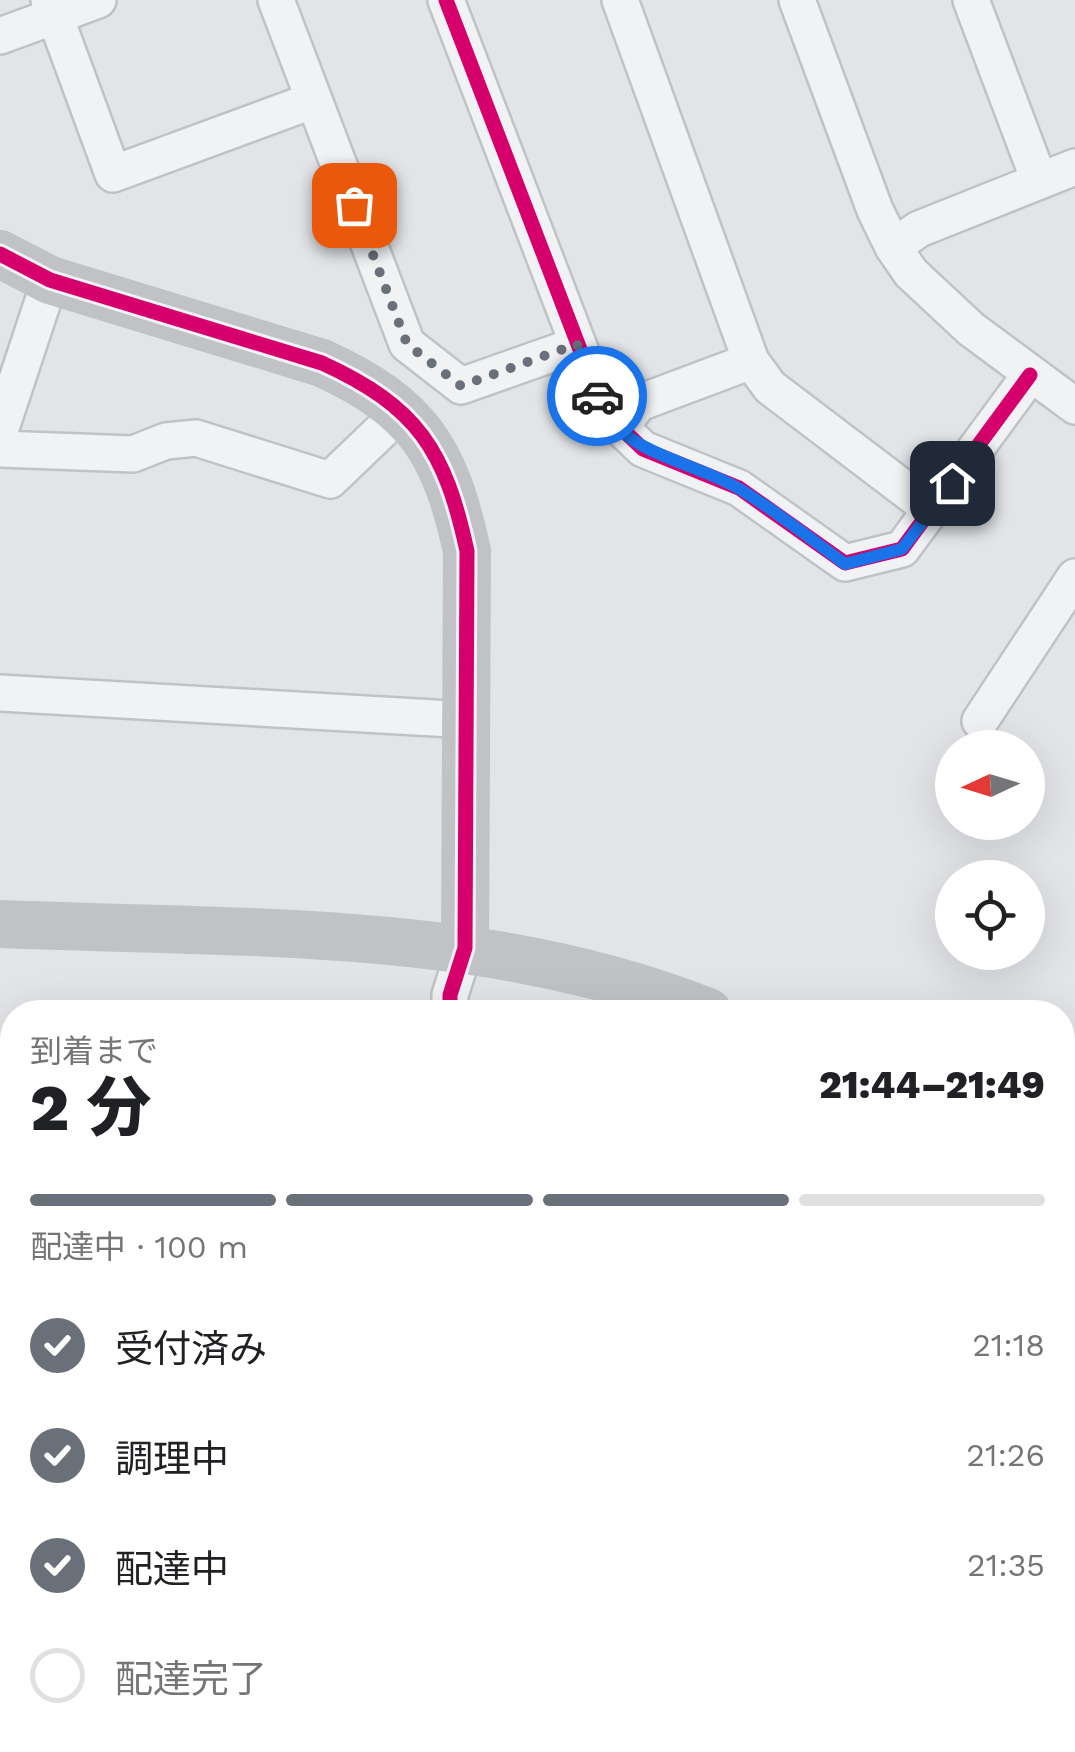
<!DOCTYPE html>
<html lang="ja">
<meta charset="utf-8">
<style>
:root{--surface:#fff;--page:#f2f2f2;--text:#202124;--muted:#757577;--line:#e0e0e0;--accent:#6a707a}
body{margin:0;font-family:"Work Sans","Noto Sans JP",sans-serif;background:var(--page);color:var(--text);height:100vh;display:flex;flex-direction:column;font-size:38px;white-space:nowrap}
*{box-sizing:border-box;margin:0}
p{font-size:32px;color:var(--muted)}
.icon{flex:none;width:55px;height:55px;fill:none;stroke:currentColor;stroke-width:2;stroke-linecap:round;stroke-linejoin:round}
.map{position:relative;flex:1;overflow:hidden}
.details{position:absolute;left:0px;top:1000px;width:1075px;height:752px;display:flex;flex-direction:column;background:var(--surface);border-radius:40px 40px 0 0;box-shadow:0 10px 40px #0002}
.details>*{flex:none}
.needle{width:65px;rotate:266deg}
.controls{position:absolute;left:935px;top:730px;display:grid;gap:20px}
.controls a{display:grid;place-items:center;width:110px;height:110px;border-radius:50%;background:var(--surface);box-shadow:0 10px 40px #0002;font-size:50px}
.pin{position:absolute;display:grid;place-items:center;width:85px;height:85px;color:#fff;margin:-42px;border-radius:20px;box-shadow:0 5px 15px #0006}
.courier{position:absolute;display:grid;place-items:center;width:100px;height:100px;margin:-50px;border:8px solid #1a73e8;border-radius:50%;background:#fff;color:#222;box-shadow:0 2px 12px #0007}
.summary em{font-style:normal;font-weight:800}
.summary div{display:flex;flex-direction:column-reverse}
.summary{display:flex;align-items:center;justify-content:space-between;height:170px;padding:0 30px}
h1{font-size:65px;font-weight:800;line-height:75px}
.bar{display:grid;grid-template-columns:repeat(4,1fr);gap:15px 10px;align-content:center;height:120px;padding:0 30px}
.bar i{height:12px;border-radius:8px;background:var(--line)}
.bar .active{background:var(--accent)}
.bar p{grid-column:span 4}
ol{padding:0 30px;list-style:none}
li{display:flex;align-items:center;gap:30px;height:110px}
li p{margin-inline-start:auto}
li .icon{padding:10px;border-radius:50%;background:var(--accent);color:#fff;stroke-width:4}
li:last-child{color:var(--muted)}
li i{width:55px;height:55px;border:5px solid var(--line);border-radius:50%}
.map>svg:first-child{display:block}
</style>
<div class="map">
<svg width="1075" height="1752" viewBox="0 0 1075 1752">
<rect width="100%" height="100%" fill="#e2e4e7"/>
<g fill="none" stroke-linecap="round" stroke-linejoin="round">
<!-- street casing -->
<g stroke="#c0c2c5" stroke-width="40">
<path id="street" d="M49 0 113 174 314 100
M276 0 407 344 461 386 577 345
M446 0 604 412 643 449 739 488 845 563 902 549 1030 375
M620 0 751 361 770 387 932 510
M797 0 875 210 893 247 911 273 971 329 1075 406
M971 0 1039 180
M0 36 98 0
M893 247 919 229 1075 167
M620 427 639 403 751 361
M0 431 50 280
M0 449 133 454 166 441 196 438 330 480 402 411
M0 693 469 720
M980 721 1075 577
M450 1012V995L465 948
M0 1175H12
M1062 1464 1075 1473
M628 1740 645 1752
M14 1752 17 1748 23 1752
M475 1752 482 1740"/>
</g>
<!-- highway casing -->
<g stroke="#b5b7bb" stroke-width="60">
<path id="highway" d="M1062 1695 1075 1676
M1024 1752 1032 1740"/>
</g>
<!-- street -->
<use href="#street" stroke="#f1f2f4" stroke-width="35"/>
<!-- secondary -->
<path stroke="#c0c2c5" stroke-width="48" d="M0 254 50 280 322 363C418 407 445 450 467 551L465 948
M0 924C237 934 485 923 708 1012
M1062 1227 1075 1201
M713 1752 721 1740"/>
<!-- highway -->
<use href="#highway" stroke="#f6f6f6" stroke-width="55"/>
<!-- cycleway casing -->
<g stroke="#f0f2f6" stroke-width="21">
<path id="cycleway" d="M446 0 604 412 643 449 739 488 845 563 902 549 1030 375
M0 254 50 280 322 363C418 407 445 450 467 551L465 948 450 995V1012"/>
</g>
<!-- cycleway -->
<use href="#cycleway" stroke="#d6006c" stroke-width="15"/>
</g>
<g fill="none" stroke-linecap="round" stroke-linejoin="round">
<!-- done -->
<path stroke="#6a707a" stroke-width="10" stroke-dasharray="0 18" d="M354 205 407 344 461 386 577 344 597 396"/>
<!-- route -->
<path stroke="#1a73e8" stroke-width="12" d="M597 396C622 458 693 459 743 491 778 513 811 539 845 564L902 549 952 483"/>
</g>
</svg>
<div class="controls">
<a><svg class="needle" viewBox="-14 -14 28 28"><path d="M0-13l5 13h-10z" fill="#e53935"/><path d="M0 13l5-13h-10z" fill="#757577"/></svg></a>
<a><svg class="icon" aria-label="locate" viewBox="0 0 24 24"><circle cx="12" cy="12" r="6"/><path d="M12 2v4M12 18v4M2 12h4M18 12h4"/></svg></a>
</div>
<div class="pin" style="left:354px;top:205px;background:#ea580c"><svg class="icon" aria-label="bag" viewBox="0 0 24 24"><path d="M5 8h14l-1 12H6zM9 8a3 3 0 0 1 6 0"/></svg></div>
<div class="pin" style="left:952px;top:483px;background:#1f2937"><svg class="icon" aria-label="home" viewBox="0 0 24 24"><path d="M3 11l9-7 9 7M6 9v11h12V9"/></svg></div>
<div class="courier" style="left:597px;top:396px"><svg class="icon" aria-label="car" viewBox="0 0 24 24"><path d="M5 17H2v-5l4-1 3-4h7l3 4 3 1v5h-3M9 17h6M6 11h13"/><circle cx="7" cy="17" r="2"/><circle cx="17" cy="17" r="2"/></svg></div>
<section class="details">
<div class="summary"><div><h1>2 分</h1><p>到着まで</p></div><em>21:44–21:49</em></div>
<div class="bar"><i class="active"></i><i class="active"></i><i class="active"></i><i></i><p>配達中 · 100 m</p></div>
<ol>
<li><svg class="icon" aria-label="check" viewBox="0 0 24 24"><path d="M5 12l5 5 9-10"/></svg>受付済み<p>21:18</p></li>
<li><svg class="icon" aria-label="check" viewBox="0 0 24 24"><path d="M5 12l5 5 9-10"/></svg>調理中<p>21:26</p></li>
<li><svg class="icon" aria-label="check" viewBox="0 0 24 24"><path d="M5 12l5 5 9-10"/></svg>配達中<p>21:35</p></li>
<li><i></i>配達完了</li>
</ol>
</section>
</div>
